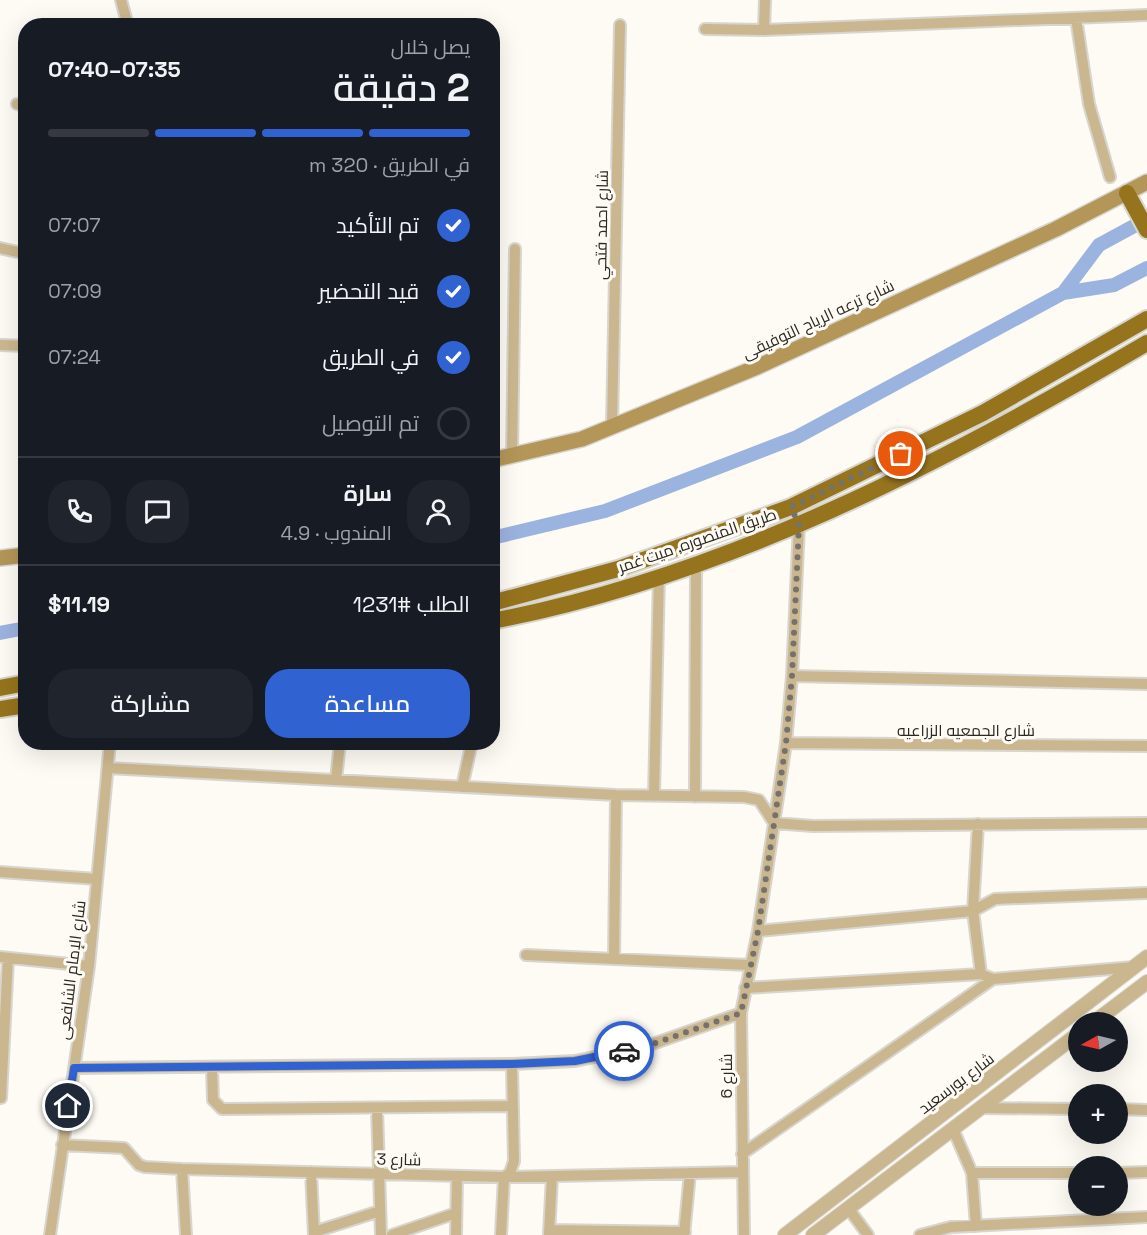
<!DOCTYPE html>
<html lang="ar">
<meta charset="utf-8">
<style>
:root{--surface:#171b24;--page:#20242c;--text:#f1f3f6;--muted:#9ea1a6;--line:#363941;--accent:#3062d1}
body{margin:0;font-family:"Space Grotesk",Cairo,sans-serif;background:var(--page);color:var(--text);direction:rtl;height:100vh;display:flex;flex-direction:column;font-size:22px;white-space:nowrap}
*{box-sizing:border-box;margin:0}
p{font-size:20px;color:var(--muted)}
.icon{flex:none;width:33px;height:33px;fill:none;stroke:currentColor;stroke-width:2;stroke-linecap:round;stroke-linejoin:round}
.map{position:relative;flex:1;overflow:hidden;direction:ltr}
.details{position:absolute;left:18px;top:18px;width:482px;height:732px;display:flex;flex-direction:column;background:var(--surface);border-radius:24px;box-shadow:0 6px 24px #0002;direction:rtl}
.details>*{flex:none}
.needle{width:39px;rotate:262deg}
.fabs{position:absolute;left:1068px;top:1012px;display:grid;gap:12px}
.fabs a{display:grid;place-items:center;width:60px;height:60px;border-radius:50%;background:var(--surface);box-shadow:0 6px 24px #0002;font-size:30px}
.pin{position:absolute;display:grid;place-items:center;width:51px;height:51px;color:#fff;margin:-26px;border:3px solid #fff;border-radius:50%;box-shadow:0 2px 6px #0007}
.courier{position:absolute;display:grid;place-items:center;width:60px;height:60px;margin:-30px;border:4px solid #3062d1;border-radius:50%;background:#fff;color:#222;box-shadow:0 2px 8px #0007}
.overview em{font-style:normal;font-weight:600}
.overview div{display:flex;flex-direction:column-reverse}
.overview{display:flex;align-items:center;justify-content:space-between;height:102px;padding:0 30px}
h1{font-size:39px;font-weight:600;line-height:45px}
.bar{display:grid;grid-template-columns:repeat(4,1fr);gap:9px 6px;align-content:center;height:72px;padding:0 30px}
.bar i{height:8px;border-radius:4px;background:var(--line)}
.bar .current{background:var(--accent)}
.bar p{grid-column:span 4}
.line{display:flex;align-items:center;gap:15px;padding:0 30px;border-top:2px solid var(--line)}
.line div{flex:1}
.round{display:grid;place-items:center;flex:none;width:63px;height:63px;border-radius:24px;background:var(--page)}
ol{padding:0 30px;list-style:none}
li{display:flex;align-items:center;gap:18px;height:66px}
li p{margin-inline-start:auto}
li .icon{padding:6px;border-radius:50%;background:var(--accent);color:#fff;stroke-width:4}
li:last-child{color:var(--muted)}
li i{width:33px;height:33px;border:3px solid var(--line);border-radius:50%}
.action{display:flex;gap:12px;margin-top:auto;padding:12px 30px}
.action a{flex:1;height:69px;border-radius:24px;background:var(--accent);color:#fff;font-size:24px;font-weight:600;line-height:69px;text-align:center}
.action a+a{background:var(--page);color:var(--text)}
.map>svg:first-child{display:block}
</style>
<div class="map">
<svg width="1147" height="1235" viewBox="0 0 1147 1235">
<rect width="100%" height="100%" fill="#fefbf4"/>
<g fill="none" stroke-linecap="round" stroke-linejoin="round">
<!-- canal -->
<path stroke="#9bb3df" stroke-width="14" d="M1063 293 1099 245 1147 219
M492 538 605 511 797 437 1063 293 1114 285 1147 268
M0 633 26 628"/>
<!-- minor casing -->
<g stroke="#d8d5ce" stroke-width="14">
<path id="minor" d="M121 0 128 26
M1076 18 1089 104 1110 177
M705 29 764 30 1147 15
M764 30 765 0
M17 104 26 106
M0 248 26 254
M0 345 26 346
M612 426 620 25
M512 456 515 249
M792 676 1147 684
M786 743 1147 746
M108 768 616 795 744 797 759 800 774 823 813 826 1147 823
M336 780 340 742
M462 787 472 742
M654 796 659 575
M695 797 696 564
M978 824 973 911 981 974 993 979 1134 967
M0 872 97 879
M758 931 973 911 995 899 1147 893
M526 955 749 965
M0 957 89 966
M614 959 616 795
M745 988 981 974
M212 1067 213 1100 222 1109 513 1106
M74 1068 512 1064 575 1061 644 1047 741 1013
M1 1098 8 958
M980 1108 1078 1109
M377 1109 381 1235
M1118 1109 1147 1110
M953 1129 972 1173 976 1226
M62 1145 124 1148 139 1165 145 1167 182 1169 504 1177 742 1172
M742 1154 993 979
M182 1169 186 1235
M311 1172 314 1235
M972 1173H1078
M1118 1173 1147 1172
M848 1208 868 1235
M549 1230 685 1232
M314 1232 380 1211
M50 1235 89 966 110 742
M392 1235 456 1213
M456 1235 457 1176
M501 1235 504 1177 510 1173 514 1161 512 1064
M549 1235 552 1176
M684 1235 690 1173
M744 1235 741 1013 758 931 786 743 792 676 799 525
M920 1235 951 1227 1147 1217"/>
</g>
<!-- tertiary casing -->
<g stroke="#d8d5ce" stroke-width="16">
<path id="tertiary" d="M1093 1023 1147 982
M785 1235 1147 957
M813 1235 1078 1034"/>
</g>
<!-- secondary casing -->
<g stroke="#d8d5ce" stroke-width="18">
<path id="secondary" d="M492 460 582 439 757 367 1056 229 1147 182
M0 558 26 555"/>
</g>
<!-- trunk casing -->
<g stroke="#d8d5ce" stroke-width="20">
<path id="trunk" d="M1127 193 1147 230
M492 603 618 569 791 507 983 413 1147 319
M492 621C727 576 943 463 1147 343
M0 688 26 683
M0 709 26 705"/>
</g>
<!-- minor -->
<use href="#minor" stroke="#cbb78f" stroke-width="10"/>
<!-- tertiary -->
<use href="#tertiary" stroke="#cbb78f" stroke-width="14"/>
<!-- secondary -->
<use href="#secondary" stroke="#b39658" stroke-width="15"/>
<!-- trunk -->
<use href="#trunk" stroke="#96741e" stroke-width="16"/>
</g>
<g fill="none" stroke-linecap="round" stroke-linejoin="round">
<!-- done -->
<path stroke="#75726c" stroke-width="6" stroke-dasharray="0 10.8" d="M624 1051 644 1047 741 1013 758 931 786 743 792 676 799 525 791 507 901 454"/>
<!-- route -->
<path stroke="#3062d1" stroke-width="8" d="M68 1106 74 1068 512 1064 575 1061 624 1051"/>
</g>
<g text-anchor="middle" stroke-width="6" stroke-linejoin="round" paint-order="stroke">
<!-- street labels -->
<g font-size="16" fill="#2b2823" stroke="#fefbf4">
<text transform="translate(601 225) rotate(-89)" y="6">شارع احمد فتحي</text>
<text transform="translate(818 319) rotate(-25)" y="6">شارع ترعه الرياح التوفيقى</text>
<text transform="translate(697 540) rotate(-19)" y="6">طريق المنصوره, ميت غمر</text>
<text x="966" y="736">شارع الجمعيه الزراعيه</text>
<text transform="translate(71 970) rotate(-83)" y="6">شارع الإمام الشافعى</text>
<text transform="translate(726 1076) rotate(-90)" y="6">شارع 6</text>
<text transform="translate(956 1083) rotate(-37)" y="6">شارع بورسعيد</text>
<text transform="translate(399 1159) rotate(1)" y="6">شارع 3</text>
</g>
</g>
</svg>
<div class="fabs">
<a><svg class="needle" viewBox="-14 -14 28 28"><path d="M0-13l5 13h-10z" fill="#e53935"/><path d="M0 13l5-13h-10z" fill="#9ea1a6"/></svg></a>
<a>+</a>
<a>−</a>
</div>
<div class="pin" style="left:901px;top:454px;background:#ea580c"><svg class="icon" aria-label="bag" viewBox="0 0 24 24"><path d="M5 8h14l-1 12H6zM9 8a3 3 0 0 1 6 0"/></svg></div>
<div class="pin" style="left:68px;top:1106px;background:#1f2937"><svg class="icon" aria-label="home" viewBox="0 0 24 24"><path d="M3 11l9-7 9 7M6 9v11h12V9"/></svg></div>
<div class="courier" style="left:624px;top:1051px"><svg class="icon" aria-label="car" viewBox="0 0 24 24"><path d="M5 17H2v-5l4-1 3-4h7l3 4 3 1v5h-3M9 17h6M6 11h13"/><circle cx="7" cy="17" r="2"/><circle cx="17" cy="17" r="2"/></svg></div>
<section class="details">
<div class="overview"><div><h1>2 دقيقة</h1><p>يصل خلال</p></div><em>07:35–07:40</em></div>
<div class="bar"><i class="current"></i><i class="current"></i><i class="current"></i><i></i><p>في الطريق · 320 m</p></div>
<ol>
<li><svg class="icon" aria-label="check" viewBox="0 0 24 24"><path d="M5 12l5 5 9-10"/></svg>تم التأكيد<p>07:07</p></li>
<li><svg class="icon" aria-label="check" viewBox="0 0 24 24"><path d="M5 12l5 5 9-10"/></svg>قيد التحضير<p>07:09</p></li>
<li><svg class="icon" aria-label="check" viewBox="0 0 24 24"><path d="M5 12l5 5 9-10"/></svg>في الطريق<p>07:24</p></li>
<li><i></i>تم التوصيل</li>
</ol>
<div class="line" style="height:108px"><a class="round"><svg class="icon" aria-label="person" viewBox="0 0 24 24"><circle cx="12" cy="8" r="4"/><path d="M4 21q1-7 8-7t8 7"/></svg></a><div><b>سارة</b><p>المندوب · 4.9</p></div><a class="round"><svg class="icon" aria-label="chat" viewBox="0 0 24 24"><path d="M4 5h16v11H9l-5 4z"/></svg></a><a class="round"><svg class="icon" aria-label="phone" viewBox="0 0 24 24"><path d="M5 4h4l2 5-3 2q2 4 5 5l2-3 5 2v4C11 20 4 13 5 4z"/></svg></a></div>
<div class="line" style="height:78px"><div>الطلب #1231</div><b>$11.19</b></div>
<div class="action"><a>مساعدة</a><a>مشاركة</a></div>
</section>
</div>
